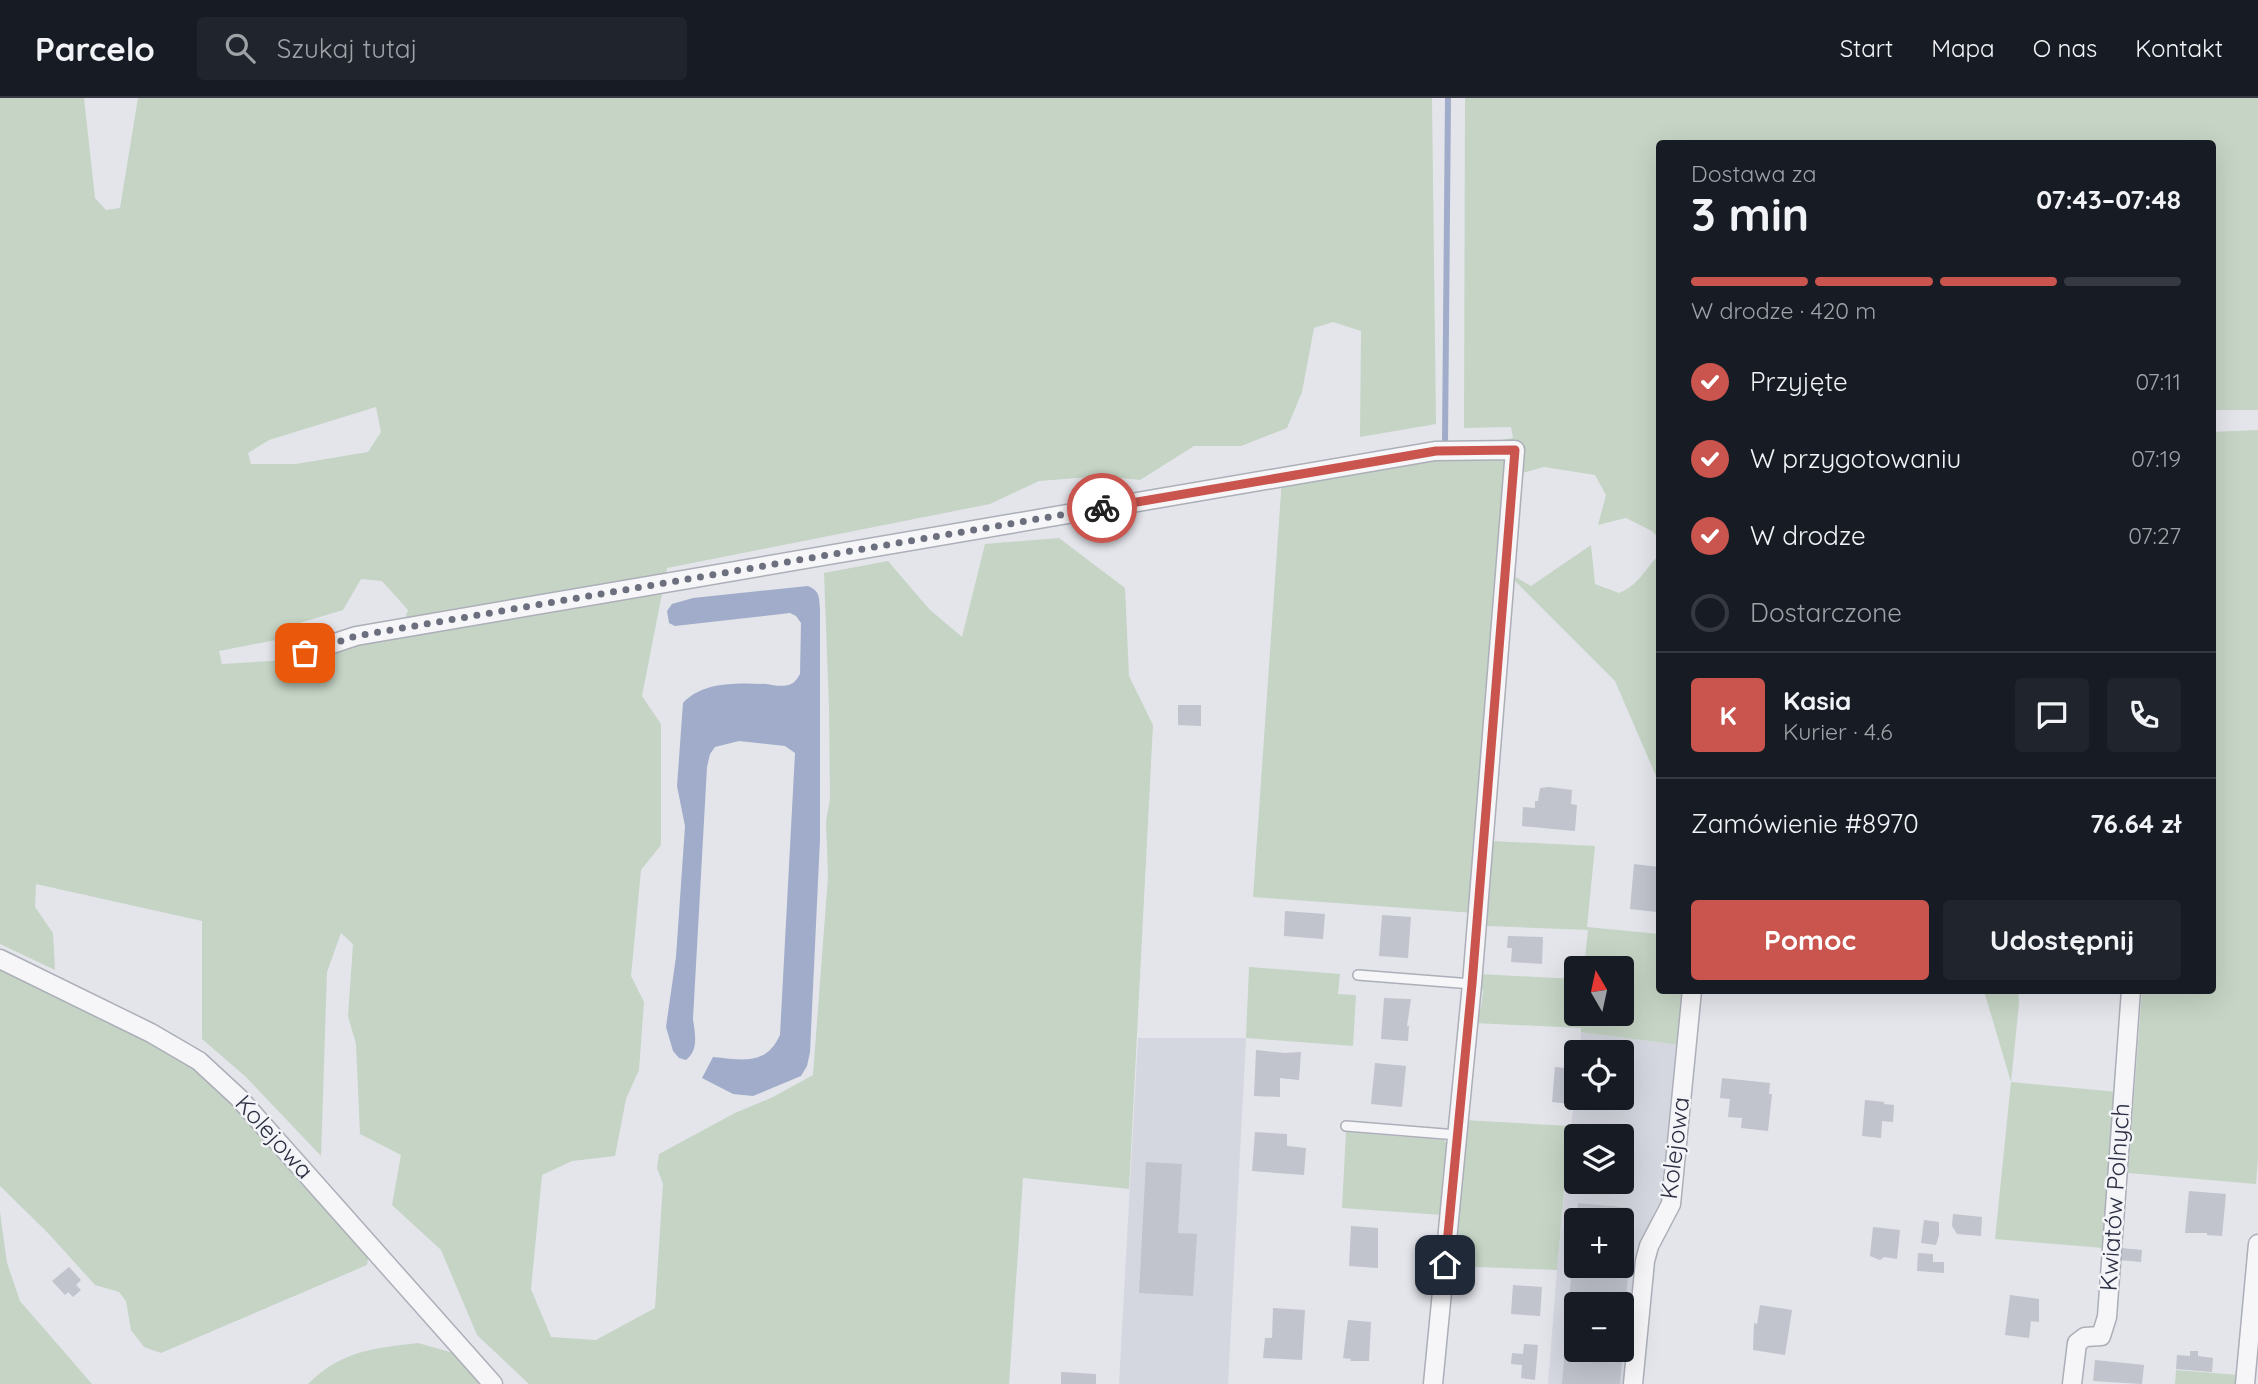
<!DOCTYPE html>
<html lang="pl">
<meta charset="utf-8">
<style>
:root{--surface:#171b24;--page:#20242c;--text:#f1f3f6;--muted:#9ea1a6;--line:#363941;--accent:#ca554e}
body{margin:0;font-family:Quicksand,sans-serif;background:var(--page);color:var(--text);height:100vh;display:flex;flex-direction:column;font-size:26px;white-space:nowrap}
*{box-sizing:border-box;margin:0}
p{font-size:23px;color:var(--muted)}
.icon{flex:none;width:38px;height:38px;fill:none;stroke:currentColor;stroke-width:2;stroke-linecap:round;stroke-linejoin:round}
.map{position:relative;flex:1;overflow:hidden}
.side{position:absolute;left:1656px;top:42px;width:560px;height:854px;display:flex;flex-direction:column;background:var(--surface);border-radius:7px;box-shadow:0 7px 28px #0002}
.side>*{flex:none}
.needle{width:46px;rotate:351deg}
.buttons{position:absolute;left:1564px;top:858px;display:grid;gap:14px}
.buttons a{display:grid;place-items:center;width:70px;height:70px;border-radius:7px;background:var(--surface);box-shadow:0 7px 28px #0002;font-size:35px}
.pin{position:absolute;display:grid;place-items:center;width:60px;height:60px;color:#fff;margin:-30px;border-radius:14px;box-shadow:0 4px 10px #0006}
.courier{position:absolute;display:grid;place-items:center;width:70px;height:70px;margin:-35px;border:5px solid #ca554e;border-radius:50%;background:#fff;color:#222;box-shadow:0 2px 9px #0007}
.head em{font-style:normal;font-weight:700}
.head div{display:flex;flex-direction:column-reverse}
.head{display:flex;align-items:center;justify-content:space-between;height:119px;padding:0 35px}
h1{font-size:46px;font-weight:700;line-height:52px}
.bar{display:grid;grid-template-columns:repeat(4,1fr);gap:10px 7px;align-content:center;height:84px;padding:0 35px}
.bar i{height:9px;border-radius:5px;background:var(--line)}
.bar .selected{background:var(--accent)}
.bar p{grid-column:span 4}
.line{display:flex;align-items:center;gap:18px;padding:0 35px;border-top:2px solid var(--line)}
.line div{flex:1}
.round{display:grid;place-items:center;flex:none;width:74px;height:74px;border-radius:7px;background:var(--page)}
ol{padding:0 35px;list-style:none}
li{display:flex;align-items:center;gap:21px;height:77px}
li p{margin-inline-start:auto}
li .icon{padding:7px;border-radius:50%;background:var(--accent);color:#fff;stroke-width:4}
li:last-child{color:var(--muted)}
li i{width:38px;height:38px;border:4px solid var(--line);border-radius:50%}
.cta{display:flex;gap:14px;margin-top:auto;padding:14px 35px}
.cta a{flex:1;height:80px;border-radius:7px;background:var(--accent);color:#fff;font-size:28px;font-weight:700;line-height:80px;text-align:center}
.cta a+a{background:var(--page);color:var(--text)}
header{display:flex;align-items:center;gap:42px;box-sizing:border-box;height:98px;padding:0 35px;background:var(--surface);border-bottom:2px solid var(--line)}
header strong{font-size:33px}
nav{display:flex;gap:38px;margin-inline-start:auto;font-size:24px}
.search{width:490px;height:63px;background:var(--page);display:flex;align-items:center;gap:18px;box-sizing:border-box;padding:0 24px;border-radius:7px;color:var(--muted);font-size:26px}
.map>svg:first-child{display:block}
</style>
<header>
<strong>Parcelo</strong>
<div class="search"><svg class="icon" aria-label="search" viewBox="0 0 24 24"><circle cx="10" cy="10" r="6"/><path d="M15 15l6 6"/></svg>Szukaj tutaj</div>
<nav><a>Start</a><a>Mapa</a><a>O nas</a><a>Kontakt</a></nav>
</header>
<div class="map">
<svg width="2258" height="1286" viewBox="0 0 2258 1286">
<rect width="100%" height="100%" fill="#e3e5eb"/>
<!-- built -->
<path fill="#d5d7e0" fill-rule="evenodd" d="M1581 934 1679 947 1661 1114 1627 1286H1548L1557 1172 1577 972V999H1622V954H1579ZM1577 1038H1622V1083H1577ZM1577 1122H1622V1167H1577ZM1577 1206H1622V1251H1577Z
M1138 940H1246L1228 1286H1119Z"/>
<!-- green -->
<path fill="#c5d4c5" fill-rule="evenodd" d="M0 0H84L95 100 106 112 120 110 138 0H1432L1436 326 1360 339 1361 233 1333 224 1314 230 1302 294 1287 330 1241 348H1194L1140 382 1103 378 1039 383 990 406 667 470 642 598 661 626V747L641 772 631 878 644 904 639 972 626 1001 615 1058 572 1063 542 1077 531 1191 551 1239 596 1242 655 1210 663 1086 657 1070 659 1056 735 1015 773 999 813 977 828 779 826 723 830 701 829 609 824 475 888 463 929 511 962 539 985 446 1059 440 1125 490 1129 578 1153 627 1129 1091 1023 1080 1009 1286H529L477 1237 441 1152 392 1107 401 1057 360 1036 356 946 348 918 353 846 341 835 327 874 321 1058 246 979 202 941V823L36 786 35 809 53 835 55 872 0 846ZM376 309 381 334 368 354 296 366H251L248 355 269 342ZM361 481 382 483 408 512 401 533 329 554 290 562 222 566 219 553 276 542 293 527 343 512Z
M1465 0H2258V312H2212V46H1659V441L1652 433 1626 420 1598 427 1606 397 1595 377 1544 369 1511 378 1505 473 1531 488 1591 447 1595 486 1619 495C1638 488 1645 471 1659 457V685L1615 583 1506 474 1474 815 1253 799 1282 380 1513 340 1511 329 1464 330Z
M2258 332V1060L2256 1086 2128 1075 2142 893 2212 892V334Z
M1492 743 1595 748 1587 829 1659 836V892L1685 893 1679 947 1581 934V930L1474 925 1475 913 1481 909 1483 893 1477 887 1478 876 1577 881V915H1622V870H1584L1588 832 1487 828Z
M1249 869 1340 876 1338 896 1356 897 1353 948 1246 940Z
M0 871 159 940 230 995 369 1154 367 1167 161 1255 144 1249 131 1232 126 1203 119 1194 95 1187 48 1135 0 1088Z
M1984 893H2018L2019 905 2011 984 2118 994 2103 1150 1995 1141 2011 984Z
M1464 1022 1570 1028 1557 1172 1452 1168 1458 1099C1466 1087 1460 1077 1461 1064 1461 1050 1463 1036 1464 1022Z
M1346 1034 1444 1042 1449 1049 1448 1064 1444 1069 1442 1084 1445 1091 1443 1117 1342 1110Z
M0 1114 7 1165 20 1203 92 1286H0Z
M418 1245 457 1256 483 1286H308C343 1252 371 1251 418 1245Z
M2176 1272 2238 1277 2237 1286H2175Z"/>
<!-- water -->
<path fill="#a0acc9" d="M808 488C820 493 819 499 820 511V741L810 954 807 968 801 978 753 998 733 996 702 980 713 959C743 962 766 968 780 937L795 655 785 648 739 643 715 649 710 656 707 669 693 921C695 936 699 952 686 962L679 960 673 953 666 929 676 859 685 728 677 688 683 605C703 583 738 585 766 586 773 587 782 589 788 587 794 586 797 581 800 576L801 525 796 518 790 515 675 528 669 525 667 513 672 506 693 500Z"/>
<g fill="none" stroke-linecap="round" stroke-linejoin="round">
<!-- stream -->
<path stroke="#a0acc9" stroke-width="6" d="M1445 343 1448 0"/>
</g>
<!-- building -->
<path fill="#c1c3cd" d="M1178 607H1201V628L1178 627Z
M1549 689 1572 692 1571 706 1577 707 1575 733 1522 728 1523 709 1535 710V703H1538L1540 690Z
M1634 766 1659 769 1657 814 1630 811Z
M1285 813 1325 816 1323 841 1284 838Z
M1382 817 1411 819 1408 860 1379 858Z
M1508 838 1543 839 1542 866 1511 864 1512 850H1507Z
M1384 900 1411 901 1407 928H1409L1408 943 1381 941Z
M1256 952 1285 955 1301 954 1299 982 1280 980V999L1254 998Z
M1375 965 1406 968 1402 1009 1371 1006Z
M1555 969 1573 971 1570 1006 1552 1004Z
M1722 980 1770 985 1769 996H1772L1768 1033 1741 1030 1742 1020 1728 1019 1730 1001 1720 1000Z
M1865 1002 1884 1004V1006L1894 1007 1893 1024 1882 1023 1881 1040 1862 1038Z
M1255 1034 1287 1036V1048L1306 1050 1304 1077 1252 1073Z
M1146 1064 1182 1066 1178 1135 1197 1136 1193 1198 1139 1195Z
M2189 1093 2226 1096 2222 1138 2207 1137V1135H2185Z
M1578 1105 1632 1110 1624 1238H1622V1206H1577V1251H1623L1620 1286H1562L1575 1132 1577 1167H1622V1122H1576Z
M1953 1116 1982 1119 1981 1138 1957 1136 1952 1128Z
M1924 1122 1939 1124V1137L1936 1147 1921 1145Z
M1351 1128 1378 1130V1170L1349 1168Z
M1873 1129 1900 1132 1897 1161 1884 1159 1880 1162 1870 1158Z
M2121 1150 2142 1152 2141 1164 2120 1162Z
M1918 1155 1933 1156V1164H1944V1175L1917 1173Z
M69 1169 81 1182 76 1187 81 1192 73 1199 68 1194 65 1197 52 1183Z
M1513 1187 1542 1189 1540 1218 1511 1216Z
M2010 1197 2039 1201V1224L2031 1223 2029 1240 2005 1237Z
M1760 1207 1792 1212 1785 1257 1753 1252 1754 1225 1757 1226Z
M1273 1210 1305 1212 1302 1262 1263 1260 1265 1240H1272Z
M1348 1222 1371 1224 1369 1263H1350L1351 1261 1343 1260Z
M1524 1246 1538 1247 1535 1282 1521 1280 1522 1267 1511 1266 1512 1255 1523 1256Z
M2190 1253H2198V1258L2213 1260 2212 1274 2176 1271 2177 1257 2190 1258Z
M2095 1262 2144 1267 2142 1286 2093 1283Z
M1061 1274 1096 1276V1286H1061Z"/>
<g fill="none" stroke-linecap="round" stroke-linejoin="round">
<!-- lane casing -->
<g stroke="#acaeb8" stroke-width="12">
<path id="lane" d="M1358 877 1472 886
M1346 1028 1457 1037"/>
</g>
<!-- street casing -->
<g stroke="#acaeb8" stroke-width="21">
<path id="street" d="M305 555 356 538 1435 353 1515 352 1472 886 1433 1286
M0 861 151 935 199 963 239 1000 493 1286
M1633 1286 1645 1163 1649 1148 1671 1106 1692 892
M2072 1286 2077 1245 2085 1239 2101 1238 2107 1219 2131 892
M2245 1286 2258 1146"/>
</g>
<!-- lane -->
<use href="#lane" stroke="#f6f6f9" stroke-width="9"/>
<!-- street -->
<use href="#street" stroke="#f6f6f9" stroke-width="18"/>
</g>
<g fill="none" stroke-linecap="round" stroke-linejoin="round">
<!-- done -->
<path stroke="#6c6f7d" stroke-width="7" stroke-dasharray="0 12.6" d="M305 555 356 538 1102 410"/>
<!-- route -->
<path stroke="#ca554e" stroke-width="9" d="M1102 410 1436 353 1515 352 1472 886 1445 1167"/>
</g>
<g text-anchor="middle" stroke-width="5" stroke-linejoin="round" paint-order="stroke">
<!-- street labels -->
<g font-size="24" fill="#2c2f42" stroke="#f3f4f8">
<text transform="translate(274 1039) rotate(48)" y="8">Kolejowa</text>
<text transform="translate(1675 1050) rotate(-83)" y="8">Kolejowa</text>
<text transform="translate(2115 1099) rotate(-86)" y="8">Kwiatów Polnych</text>
</g>
</g>
</svg>
<div class="buttons">
<a><svg class="needle" viewBox="-14 -14 28 28"><path d="M0-13l5 13h-10z" fill="#e53935"/><path d="M0 13l5-13h-10z" fill="#9ea1a6"/></svg></a>
<a><svg class="icon" aria-label="locate" viewBox="0 0 24 24"><circle cx="12" cy="12" r="6"/><path d="M12 2v4M12 18v4M2 12h4M18 12h4"/></svg></a>
<a><svg class="icon" aria-label="layers" viewBox="0 0 24 24"><path d="M12 4l9 5-9 5-9-5zM3 14l9 5 9-5"/></svg></a>
<a>+</a>
<a>−</a>
</div>
<div class="pin" style="left:305px;top:555px;background:#ea580c"><svg class="icon" aria-label="bag" viewBox="0 0 24 24"><path d="M5 8h14l-1 12H6zM9 8a3 3 0 0 1 6 0"/></svg></div>
<div class="pin" style="left:1445px;top:1167px;background:#1f2937"><svg class="icon" aria-label="home" viewBox="0 0 24 24"><path d="M3 11l9-7 9 7M6 9v11h12V9"/></svg></div>
<div class="courier" style="left:1102px;top:410px"><svg class="icon" aria-label="bike" viewBox="0 0 24 24"><circle cx="6" cy="16" r="4"/><circle cx="18" cy="16" r="4"/><path d="M6 16l4-8h5l3 8M10 8l3 8H6M13 5h3"/></svg></div>
<section class="side">
<div class="head"><div><h1>3 min</h1><p>Dostawa za</p></div><em>07:43–07:48</em></div>
<div class="bar"><i class="selected"></i><i class="selected"></i><i class="selected"></i><i></i><p>W drodze · 420 m</p></div>
<ol>
<li><svg class="icon" aria-label="check" viewBox="0 0 24 24"><path d="M5 12l5 5 9-10"/></svg>Przyjęte<p>07:11</p></li>
<li><svg class="icon" aria-label="check" viewBox="0 0 24 24"><path d="M5 12l5 5 9-10"/></svg>W przygotowaniu<p>07:19</p></li>
<li><svg class="icon" aria-label="check" viewBox="0 0 24 24"><path d="M5 12l5 5 9-10"/></svg>W drodze<p>07:27</p></li>
<li><i></i>Dostarczone</li>
</ol>
<div class="line" style="height:126px"><b class="round" style="background:var(--accent);color:#fff">K</b><div><b>Kasia</b><p>Kurier · 4.6</p></div><a class="round"><svg class="icon" aria-label="chat" viewBox="0 0 24 24"><path d="M4 5h16v11H9l-5 4z"/></svg></a><a class="round"><svg class="icon" aria-label="phone" viewBox="0 0 24 24"><path d="M5 4h4l2 5-3 2q2 4 5 5l2-3 5 2v4C11 20 4 13 5 4z"/></svg></a></div>
<div class="line" style="height:91px"><div>Zamówienie #8970</div><b>76.64 zł</b></div>
<div class="cta"><a>Pomoc</a><a>Udostępnij</a></div>
</section>
</div>
